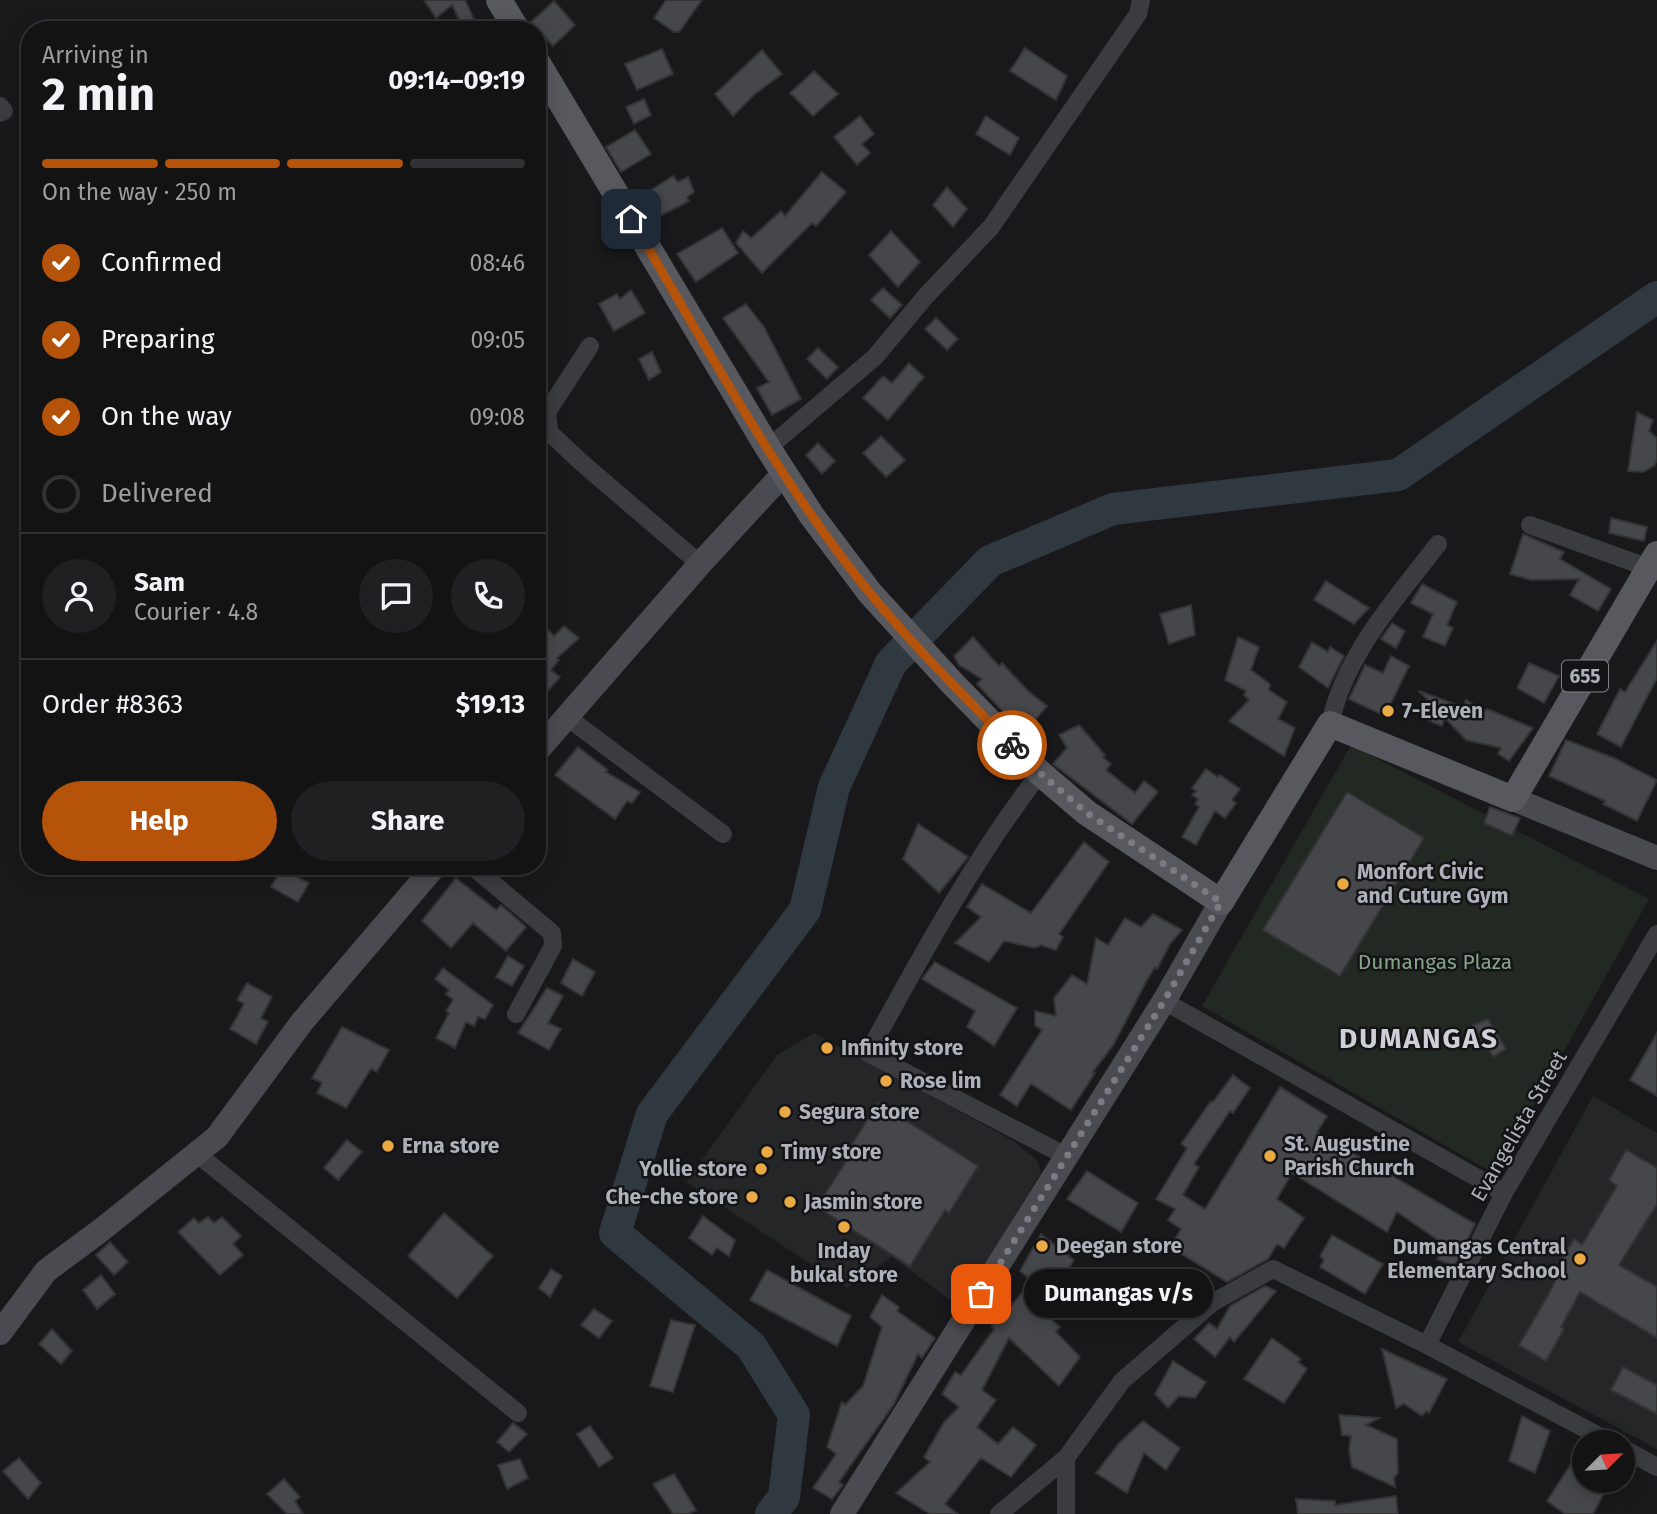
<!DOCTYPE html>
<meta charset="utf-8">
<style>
:root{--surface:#131314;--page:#202022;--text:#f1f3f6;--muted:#9d9ea0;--line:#323234;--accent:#b45309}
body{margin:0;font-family:"Fira Sans",sans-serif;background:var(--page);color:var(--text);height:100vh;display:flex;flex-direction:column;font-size:26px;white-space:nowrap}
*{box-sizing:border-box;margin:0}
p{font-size:23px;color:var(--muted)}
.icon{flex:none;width:38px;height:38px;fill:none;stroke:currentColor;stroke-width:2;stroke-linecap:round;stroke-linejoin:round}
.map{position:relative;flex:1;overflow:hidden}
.panel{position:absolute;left:21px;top:21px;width:525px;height:854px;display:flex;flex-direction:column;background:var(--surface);border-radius:28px;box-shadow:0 4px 18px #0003,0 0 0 2px var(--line)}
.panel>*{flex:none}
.needle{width:46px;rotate:66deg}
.tools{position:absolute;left:1572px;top:1430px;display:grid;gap:14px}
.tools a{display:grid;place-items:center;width:63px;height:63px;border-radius:50%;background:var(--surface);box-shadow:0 4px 18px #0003,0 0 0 2px var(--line);font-size:35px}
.pin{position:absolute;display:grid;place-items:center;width:60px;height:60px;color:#fff;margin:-30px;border-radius:14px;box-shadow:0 4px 10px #0006}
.courier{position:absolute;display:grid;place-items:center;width:70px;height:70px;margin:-35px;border:5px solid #b45309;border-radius:50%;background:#fff;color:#222;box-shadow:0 2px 9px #0007}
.bubble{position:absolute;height:49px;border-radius:24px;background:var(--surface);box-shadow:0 4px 18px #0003,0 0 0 2px var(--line);font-size:23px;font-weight:700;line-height:49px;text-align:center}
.headline em{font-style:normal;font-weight:700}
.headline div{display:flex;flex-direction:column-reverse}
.headline{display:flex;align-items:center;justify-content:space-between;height:119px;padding:0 21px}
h1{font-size:46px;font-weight:700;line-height:52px}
.bar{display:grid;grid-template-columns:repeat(4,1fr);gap:10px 7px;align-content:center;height:84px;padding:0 21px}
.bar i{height:9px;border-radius:5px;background:var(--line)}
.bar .on{background:var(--accent)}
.bar p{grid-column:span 4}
.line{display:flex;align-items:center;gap:18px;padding:0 21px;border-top:2px solid var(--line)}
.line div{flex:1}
.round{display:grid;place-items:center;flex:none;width:74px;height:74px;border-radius:37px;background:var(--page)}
ol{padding:0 21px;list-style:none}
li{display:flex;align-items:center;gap:21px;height:77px}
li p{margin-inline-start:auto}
li .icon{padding:7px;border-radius:50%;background:var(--accent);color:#fff;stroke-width:4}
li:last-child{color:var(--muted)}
li i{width:38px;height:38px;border:4px solid var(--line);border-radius:50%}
.primary-button{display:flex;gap:14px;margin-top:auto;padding:14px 21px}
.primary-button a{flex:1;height:80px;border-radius:42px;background:var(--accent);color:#fff;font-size:28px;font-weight:700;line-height:80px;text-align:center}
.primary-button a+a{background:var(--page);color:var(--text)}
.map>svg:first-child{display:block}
</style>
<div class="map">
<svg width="1657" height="1514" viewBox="0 0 1657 1514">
<rect width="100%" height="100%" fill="#19191b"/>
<!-- built -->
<path fill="#252628" d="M814 1033 1012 1140 1037 1160 1041 1172 961 1308 892 1257 847 1288 686 1182 777 1055Z
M1593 1096 1657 1133V1449L1458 1342Z"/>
<!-- green -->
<path fill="#212922" d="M1351 745 1649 899 1495 1174 1202 1006Z"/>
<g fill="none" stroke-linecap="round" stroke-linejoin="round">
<!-- river -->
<path stroke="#30393f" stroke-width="32" d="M771 1514 784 1497 794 1415 751 1346 615 1233 652 1114 805 910 834 787 891 663 990 561 1113 509 1398 475 1657 297"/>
</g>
<!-- building -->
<path fill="#46474b" stroke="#343437" stroke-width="2" d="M424 0H465L479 30H464L452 5 436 18Z
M666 0H702L679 32H674L654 18Z
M554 1 575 25 553 46 531 22Z
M1025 48 1067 76 1056 100 1010 71Z
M662 49 673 74 637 90 625 64Z
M762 50 782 74 755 94 733 116 715 94Z
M814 71 838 94 813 116 790 93Z
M644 99 651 115 634 124 626 107Z
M860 116 874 134 862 144 870 153 857 165 834 137Z
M986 116 1019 138 1010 155 976 134Z
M635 130 651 154 621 172 606 147Z
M822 172 846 192 816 226 812 223 762 273 736 243 743 231 751 238 781 211 785 216Z
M673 176 678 182 688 177 694 192 687 197 689 201 658 217 645 194Z
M947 187 967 209 953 227 933 205Z
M722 228 738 253 696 282 677 254Z
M891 231 920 262 898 287 869 255Z
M883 288 902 305 890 318 871 300Z
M631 290 645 313 614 331 599 304 617 294 620 299Z
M746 304 764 327 801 399 772 415 757 388 769 382 723 318Z
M936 318 958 339 947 350 925 329Z
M818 348 838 367 827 379 807 359Z
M652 352 661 372 649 380 639 359Z
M909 363 924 377 888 420 863 398 883 376 892 383Z
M1637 412 1653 420 1649 431 1657 438V460L1654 466 1643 472 1628 471Z
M881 436 905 460 886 477 863 453Z
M818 443 835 461 822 474 806 455Z
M1611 518 1647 527 1644 541 1609 533Z
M1523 534 1564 552 1560 559 1611 589 1598 611 1570 595 1579 579 1531 580 1510 574Z
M1326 581 1369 608 1354 624 1314 600Z
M1422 584 1457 602 1447 625 1453 628 1445 646 1423 637 1433 614 1411 603Z
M1191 605 1195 635 1169 644 1160 614Z
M1392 623 1405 631 1396 648 1381 639Z
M564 626 579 638 557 658 559 660 551 670 560 677 537 704V639L547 629 554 636Z
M973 637 999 666 1002 663 1028 691 1047 706 1024 734 977 684 982 679 959 665 954 656Z
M1238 637 1259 647 1251 670 1270 684 1269 690 1287 702 1278 719 1295 728 1284 756 1229 721 1249 700 1244 695 1246 691 1225 680Z
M1657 641V678L1621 747 1597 734 1620 689 1625 692Z
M1312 642 1328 652 1330 647 1344 656 1328 688 1299 667Z
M1391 656 1409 666 1385 716 1349 699 1365 665 1383 673Z
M1529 663 1559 676 1544 703 1517 688Z
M1419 691 1463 707 1466 700 1485 711 1487 709 1533 728 1509 761 1498 754 1501 748 1466 740 1445 718 1442 726 1427 720 1435 707Z
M1079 725 1105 755 1103 757 1111 764 1106 770 1135 793 1144 781 1158 792 1132 824 1053 764 1067 748 1059 735Z
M1566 740 1614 758 1657 780 1637 821 1603 804 1605 801 1549 776Z
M578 747 608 770 606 772 640 792 632 803 627 801 615 819 555 775Z
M1206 769 1218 777 1220 775 1240 789 1232 800 1236 803 1225 818 1215 811 1196 845 1182 837 1199 807 1195 804 1198 799 1192 795 1196 791 1192 788Z
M1347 792 1424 838 1340 976 1263 930Z
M1490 807 1520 818 1512 836 1484 823Z
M918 824 968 857 939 893 903 859Z
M1084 842 1109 862 1059 934 1063 937 1056 950 1041 945 1035 948 1004 941 989 962 955 943 981 917 967 907 982 884 1031 913Z
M282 869 309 883 298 902 271 887Z
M456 878 496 910 501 905 526 927 506 951 473 923 451 948 422 921Z
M1153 914 1182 930 1170 944 1157 969 1155 967 1147 980 1114 1044 1093 1072 1095 1073 1071 1110 1031 1084 1017 1106 1000 1095 1042 1030 1035 1025V1011L1056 1016 1054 998 1072 975 1087 984 1096 938 1108 945 1125 918 1141 927Z
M508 956 524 966 512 986 496 977Z
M573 959 595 972 582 996 561 983Z
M935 962 1017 1008 994 1046 967 1027 975 1011 922 979Z
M443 968 493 1005 485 1019 478 1017 474 1026 466 1022 455 1048 436 1038 449 1013 446 1011 453 1000 446 994 449 990 435 979Z
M247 983 272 997 261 1018 268 1022 256 1044 230 1029 244 1004 237 1000Z
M547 988 563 996 548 1023 561 1029 549 1050 518 1033Z
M1488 1019 1506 1049 1493 1057 1473 1025Z
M342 1027 389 1050 377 1072 371 1069 346 1108 317 1093 322 1083 312 1078Z
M1657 1033V1096L1630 1080Z
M1233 1075 1250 1088 1233 1113 1230 1111 1194 1164 1199 1167 1183 1195 1205 1209 1280 1087 1327 1116 1317 1132 1475 1224 1454 1267 1437 1259 1445 1245 1397 1212 1387 1232 1292 1173 1277 1199 1304 1218 1284 1248 1277 1244 1268 1259 1227 1282 1170 1247 1181 1229 1168 1220 1175 1209 1156 1199 1187 1148 1181 1144 1211 1101 1213 1102Z
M878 1103 978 1166 949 1213 945 1210 910 1266 817 1207 852 1152 849 1149Z
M347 1140 362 1152 338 1180 324 1168Z
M1626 1150 1657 1168V1204L1619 1265 1657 1287V1338L1580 1292 1561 1327 1564 1329 1546 1361 1519 1345 1550 1292 1557 1277 1553 1274 1574 1239 1582 1245 1617 1186 1609 1180Z
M1087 1171 1138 1203 1121 1232 1067 1199Z
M444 1213 493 1256 457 1298 408 1256Z
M703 1216 735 1240 729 1256 717 1248 712 1255 689 1238Z
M208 1217 214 1223 222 1217 241 1236 233 1244 243 1255 220 1275 178 1232 194 1218 199 1223Z
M1041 1234 1074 1260 1066 1273 1068 1285 1056 1298 1058 1300 1048 1317 1060 1327 1056 1332 1080 1357 1059 1386 1009 1338 982 1390 996 1400 977 1427 998 1444 1013 1427 1036 1445 1011 1477 981 1458 945 1504 958 1514H930L896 1493 930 1462 924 1457 944 1422 959 1407 942 1394 955 1372 961 1375 994 1329 991 1326 1018 1298 1031 1280 1020 1271Z
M1332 1235 1383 1264 1365 1294 1320 1267 1324 1260 1320 1256Z
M110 1242 128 1262 114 1275 96 1255Z
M551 1269 562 1276 550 1297 539 1288Z
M767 1270 851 1316 837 1346 750 1300Z
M101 1275 115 1294 97 1309 83 1290Z
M1265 1286 1276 1291 1234 1342 1230 1337 1215 1357 1194 1339 1209 1323 1217 1329 1230 1306Z
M882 1295 899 1307 897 1311 935 1338 922 1358 918 1354 894 1404 839 1482 843 1485 832 1499 813 1488 836 1454 827 1447 842 1402 845 1405 863 1386 882 1327 870 1317Z
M594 1309 612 1321 599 1338 581 1325Z
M671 1320 695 1325 673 1392 650 1386Z
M52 1329 72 1351 61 1364 39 1344Z
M1272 1338 1301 1359 1298 1362 1307 1369 1284 1403 1244 1379Z
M1382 1349 1447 1379 1429 1413 1426 1411 1422 1416 1404 1404 1396 1408Z
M1173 1361 1206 1382 1195 1398 1179 1396 1168 1408 1155 1394Z
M1623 1367 1657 1385V1414L1611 1390Z
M1339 1415 1379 1418 1366 1425 1397 1439 1398 1473 1394 1478 1395 1487 1352 1467 1349 1450 1351 1436 1342 1435Z
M1522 1416 1550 1431 1535 1473 1509 1461Z
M1143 1421 1180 1448 1166 1470 1144 1453 1127 1493 1096 1473 1120 1442Z
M513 1423 527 1434 509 1452 497 1442Z
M590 1426 613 1458 599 1467 577 1434Z
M1584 1444V1480H1611L1593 1514H1565L1547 1501Z
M19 1458 41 1483 28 1499 3 1471Z
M520 1459 528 1478 507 1489 498 1465Z
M674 1474 696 1510 688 1514H673L653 1484Z
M284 1479 300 1497 295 1501 303 1514H287L267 1494Z
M1396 1496 1398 1514H1298L1296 1499 1335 1501V1505Z"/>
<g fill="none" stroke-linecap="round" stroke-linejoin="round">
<!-- street -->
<path stroke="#3b3c40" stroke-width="18" d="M0 106 4 111 0 113
M590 346 547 412 549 432 582 463 700 564
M768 448 875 357 925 297 991 227 1138 14 1141 0
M1530 525 1649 568
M567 717 723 834
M1330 724C1345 654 1396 599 1438 544
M1040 773C973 860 921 957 868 1053L1066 1156
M472 866 552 933 553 946 516 1014
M1164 1001 1504 1193
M196 1153 518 1413
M1427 1345 1504 1193 1657 934
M1622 1448 1657 1467
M999 1514 1066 1458 1122 1381 1212 1303 1273 1269 1427 1345 1610 1442
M1066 1514V1458"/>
<!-- secondary -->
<path stroke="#494b50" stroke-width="24" d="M537 751 700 564 784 473
M1513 799 1657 858
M0 1333 46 1271 100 1231 217 1137 302 1022 435 866
M842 1514 1164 1001 1221 902"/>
<!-- primary -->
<path stroke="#57595f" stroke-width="26" d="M499 0 517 30
M537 62 768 448 812 516 870 593 953 684 1040 773 1087 813 1221 902 1330 724 1513 799 1657 554"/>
</g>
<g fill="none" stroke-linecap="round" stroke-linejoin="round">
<!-- done -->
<path stroke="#797c82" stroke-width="7" stroke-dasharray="0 12.6" d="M981 1294 1164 1001 1221 902 1087 813 1040 773 1012 745"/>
<!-- route -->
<path stroke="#b45309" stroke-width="9" d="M631 219C697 330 761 449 838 552 889 622 952 684 1012 745"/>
</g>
<!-- markers -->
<g fill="#eaa943" stroke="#141417" stroke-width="2.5">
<circle cx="1388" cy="711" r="7"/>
<circle cx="1343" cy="884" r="7"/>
<circle cx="827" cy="1048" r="7"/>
<circle cx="886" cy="1081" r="7"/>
<circle cx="785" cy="1112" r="7"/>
<circle cx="388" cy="1146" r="7"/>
<circle cx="767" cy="1152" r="7"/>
<circle cx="1270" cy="1156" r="7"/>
<circle cx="761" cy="1169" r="7"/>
<circle cx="752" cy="1197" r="7"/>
<circle cx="790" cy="1202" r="7"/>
<circle cx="844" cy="1227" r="7"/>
<circle cx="1042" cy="1246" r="7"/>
<circle cx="1580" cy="1259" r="7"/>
</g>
<g text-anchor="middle" stroke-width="5" stroke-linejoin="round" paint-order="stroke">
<!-- shield labels -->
<rect fill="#141417" stroke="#7f8289" stroke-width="2" x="1562" y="660.5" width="46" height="31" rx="5"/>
<g font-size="19" font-weight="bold" fill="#adb1ba">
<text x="1585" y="683">655</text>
</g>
<!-- poi labels -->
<g font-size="21" font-weight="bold" fill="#adb1ba" stroke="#141417" text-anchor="start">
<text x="1402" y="718">7-Eleven</text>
<text x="1357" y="879">Monfort Civic<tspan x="1357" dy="24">and Cuture Gym</tspan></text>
<text x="841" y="1055">Infinity store</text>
<text x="900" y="1088">Rose lim</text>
<text x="799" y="1119">Segura store</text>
<text x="1284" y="1151">St. Augustine<tspan x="1284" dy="24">Parish Church</tspan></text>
<text x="402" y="1153">Erna store</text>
<text x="781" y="1159">Timy store</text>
<text x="747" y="1176" text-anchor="end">Yollie store</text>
<text x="738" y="1204" text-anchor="end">Che-che store</text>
<text x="804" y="1209">Jasmin store</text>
<text x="1056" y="1253">Deegan store</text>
<text x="1566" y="1254" text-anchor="end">Dumangas Central<tspan x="1566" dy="24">Elementary School</tspan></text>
<text x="844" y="1258" text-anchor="middle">Inday<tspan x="844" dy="24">bukal store</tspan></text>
</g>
<!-- park labels -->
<g font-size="21" fill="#85a485" stroke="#141417">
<text x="1435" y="969">Dumangas Plaza</text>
</g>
<!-- street labels -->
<g font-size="21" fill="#adb1ba" stroke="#141417">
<text transform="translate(1519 1126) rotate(-60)" y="7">Evangelista Street</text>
</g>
<!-- district labels -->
<g font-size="28" font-weight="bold" letter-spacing="2" fill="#cdd0d7" stroke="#141417">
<text x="1419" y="1048">DUMANGAS</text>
</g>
</g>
</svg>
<div class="tools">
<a><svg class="needle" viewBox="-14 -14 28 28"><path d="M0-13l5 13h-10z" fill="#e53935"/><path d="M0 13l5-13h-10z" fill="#9d9ea0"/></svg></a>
</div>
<div class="pin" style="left:981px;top:1294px;background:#ea580c"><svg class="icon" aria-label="bag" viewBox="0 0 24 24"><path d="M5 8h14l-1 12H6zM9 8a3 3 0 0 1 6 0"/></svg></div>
<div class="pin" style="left:631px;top:219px;background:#1f2937"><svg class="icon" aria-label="home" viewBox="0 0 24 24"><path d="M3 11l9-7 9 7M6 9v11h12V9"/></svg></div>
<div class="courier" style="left:1012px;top:745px"><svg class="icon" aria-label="bike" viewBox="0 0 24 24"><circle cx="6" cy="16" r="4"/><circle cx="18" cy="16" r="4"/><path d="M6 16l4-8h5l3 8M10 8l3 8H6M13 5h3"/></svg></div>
<div class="bubble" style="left:1024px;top:1269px;width:189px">Dumangas v/s</div>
<section class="panel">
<div class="headline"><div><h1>2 min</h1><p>Arriving in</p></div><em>09:14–09:19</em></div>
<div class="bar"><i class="on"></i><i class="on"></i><i class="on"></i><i></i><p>On the way · 250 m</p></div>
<ol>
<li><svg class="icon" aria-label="check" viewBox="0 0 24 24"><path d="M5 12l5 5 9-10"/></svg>Confirmed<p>08:46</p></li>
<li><svg class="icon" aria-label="check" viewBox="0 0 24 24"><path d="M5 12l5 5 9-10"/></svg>Preparing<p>09:05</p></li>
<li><svg class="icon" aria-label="check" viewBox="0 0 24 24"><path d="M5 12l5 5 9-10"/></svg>On the way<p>09:08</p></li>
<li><i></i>Delivered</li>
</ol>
<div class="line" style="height:126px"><a class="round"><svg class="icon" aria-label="person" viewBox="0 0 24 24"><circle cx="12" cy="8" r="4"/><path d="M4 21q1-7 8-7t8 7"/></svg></a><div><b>Sam</b><p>Courier · 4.8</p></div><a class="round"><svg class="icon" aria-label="chat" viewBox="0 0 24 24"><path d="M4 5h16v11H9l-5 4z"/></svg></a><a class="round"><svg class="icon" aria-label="phone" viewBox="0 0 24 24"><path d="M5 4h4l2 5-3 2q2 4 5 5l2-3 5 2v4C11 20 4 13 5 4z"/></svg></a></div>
<div class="line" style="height:91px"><div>Order #8363</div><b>$19.13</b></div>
<div class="primary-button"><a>Help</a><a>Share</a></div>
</section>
</div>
